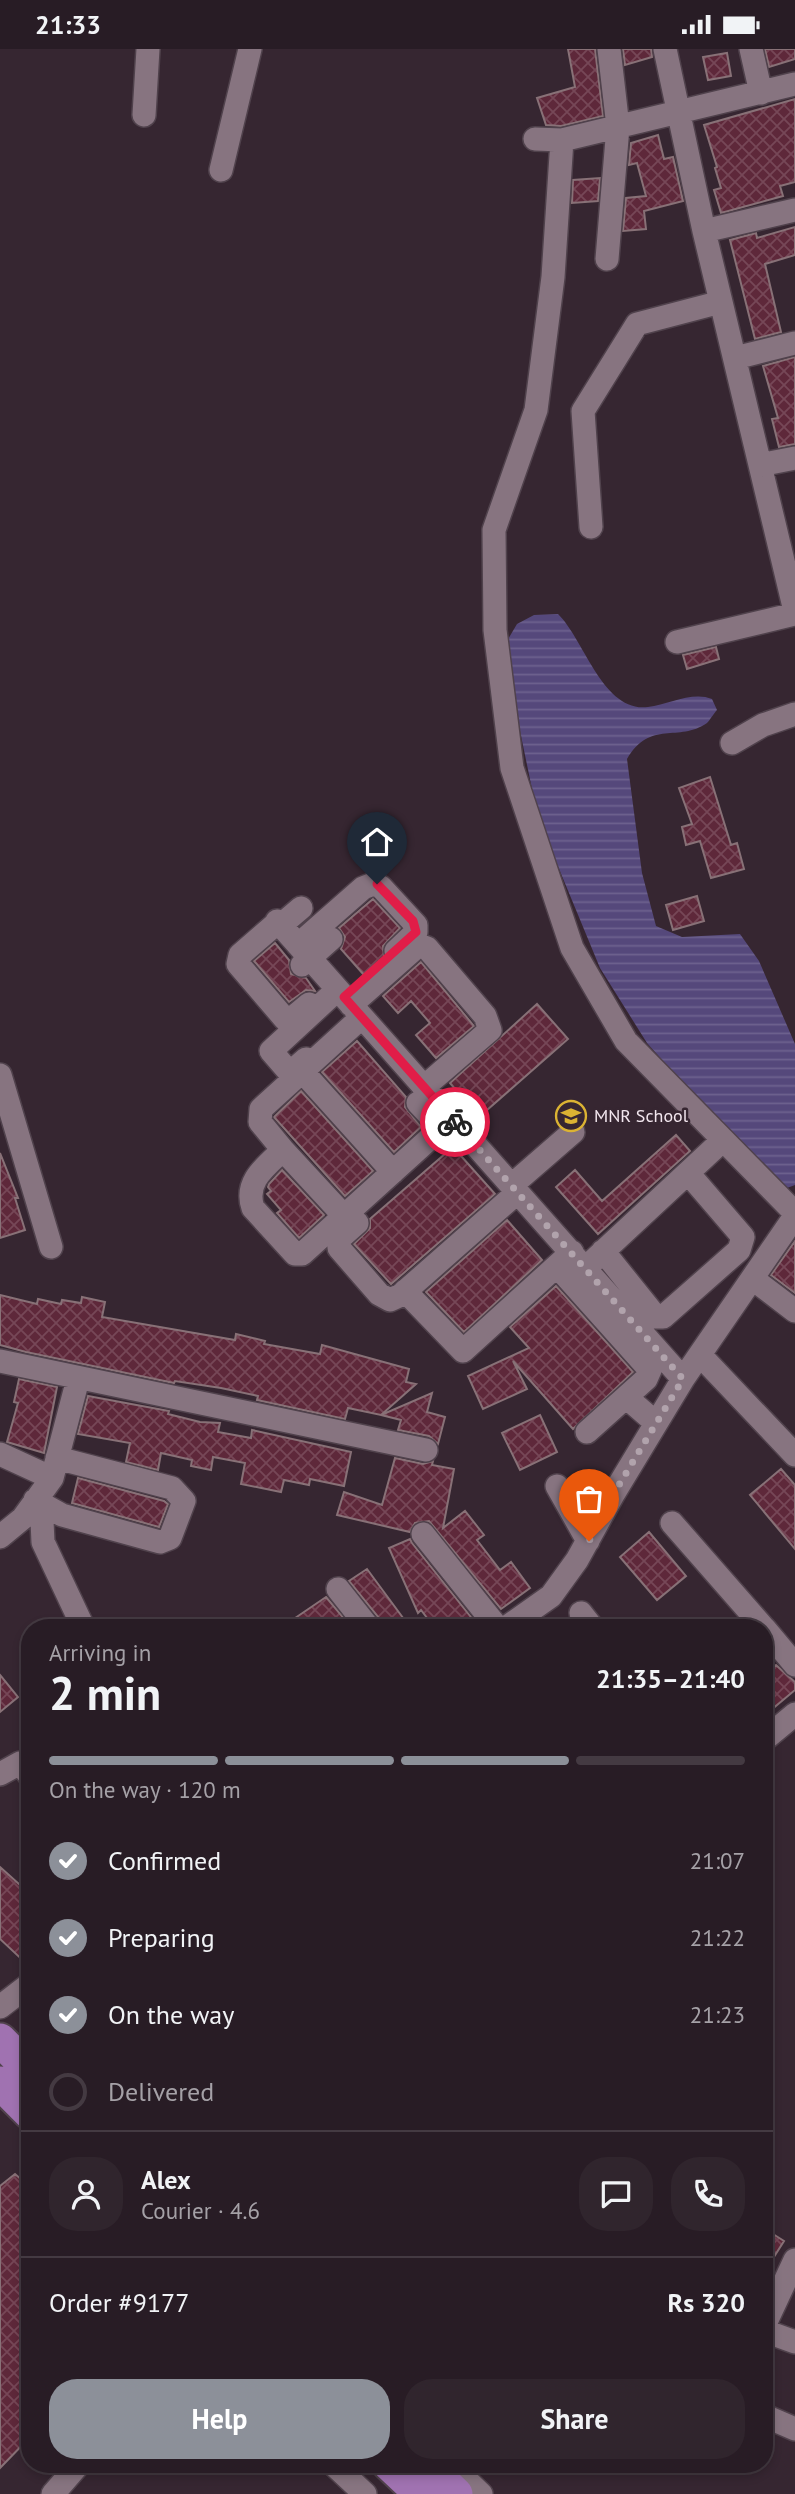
<!DOCTYPE html>
<meta charset="utf-8">
<style>
:root{--surface:#281c25;--page:#30252d;--text:#f1f3f6;--muted:#a5a1a7;--line:#443a42;--accent:#8c9099}
body{margin:0;font-family:"PT Sans",sans-serif;background:var(--page);color:var(--text);height:100vh;display:flex;flex-direction:column;font-size:26px;white-space:nowrap}
*{box-sizing:border-box;margin:0}
p{font-size:23px;color:var(--muted)}
.icon{flex:none;width:38px;height:38px;fill:none;stroke:currentColor;stroke-width:2;stroke-linecap:round;stroke-linejoin:round}
.map{position:relative;flex:1;overflow:hidden}
.side{position:absolute;left:21px;top:1570px;width:752px;height:854px;display:flex;flex-direction:column;background:var(--surface);border-radius:28px;box-shadow:0 4px 10px #0003,0 0 0 2px var(--line)}
.side>*{flex:none}
.pin{position:absolute;display:grid;place-items:center;width:60px;height:60px;color:#fff;margin:-72px -30px;border-radius:50% 50% 50% 0;rotate:-45deg;box-shadow:0 0 7px #0007}
.pin .icon{rotate:45deg}
.courier{position:absolute;display:grid;place-items:center;width:70px;height:70px;margin:-35px;border:5px solid #e11d48;border-radius:50%;background:#fff;color:#222;box-shadow:0 2px 9px #0007}
.summary em{font-style:normal;font-weight:700}
.summary div{display:flex;flex-direction:column-reverse}
.summary{display:flex;align-items:center;justify-content:space-between;height:119px;padding:0 28px}
h1{font-size:46px;font-weight:700;line-height:52px}
.bar{display:grid;grid-template-columns:repeat(4,1fr);gap:10px 7px;align-content:center;height:84px;padding:0 28px}
.bar i{height:9px;border-radius:5px;background:var(--line)}
.bar .on{background:var(--accent)}
.bar p{grid-column:span 4}
.line{display:flex;align-items:center;gap:18px;padding:0 28px;border-top:2px solid var(--line)}
.line div{flex:1}
.round{display:grid;place-items:center;flex:none;width:74px;height:74px;border-radius:28px;background:var(--page)}
ol{padding:0 28px;list-style:none}
li{display:flex;align-items:center;gap:21px;height:77px}
li p{margin-inline-start:auto}
li .icon{padding:7px;border-radius:50%;background:var(--accent);color:#fff;stroke-width:4}
li:last-child{color:var(--muted)}
li i{width:38px;height:38px;border:4px solid var(--line);border-radius:50%}
.button{display:flex;gap:14px;margin-top:auto;padding:14px 28px}
.button a{flex:1;height:80px;border-radius:28px;background:var(--accent);color:#fff;font-size:28px;font-weight:700;line-height:80px;text-align:center}
.button a+a{background:var(--page);color:var(--text)}
.status{display:flex;justify-content:space-between;align-items:center;height:49px;padding:0 35px;background:var(--surface);direction:ltr}
.status svg{height:19px;fill:currentColor}
.map>svg:first-child{display:block}
</style>
<div class="status"><b>21:33</b><svg viewBox="0 0 49 12"><path d="M0 12V9h3v3zM5 12V6h3v6zM10 12V3h3v9zM15 12V0h3v12zM26 1h20v11H26zM47 4h2v5h-2z"/></svg></div>
<div class="map">
<svg width="795" height="2445" viewBox="0 0 795 2445">
<defs>
<pattern id="water-rules" width="6" height="5" patternUnits="userSpaceOnUse" patternTransform="scale(1.75)"><rect width="6" height="5" fill="#55487b"/><path d="M0 2.5h6" fill="none" stroke="#6e628e"/></pattern>
<pattern id="building-cross-hatch" width="8" height="8" patternUnits="userSpaceOnUse" patternTransform="scale(1.75)"><rect width="8" height="8" fill="#5e283a"/><path d="M0 0l8 8M0 8l8-8" fill="none" stroke="#764757"/></pattern>
</defs>
<rect width="100%" height="100%" fill="#362631"/>
<!-- water -->
<path fill="url(#water-rules)" d="M558 565C584 590 603 664 648 658 669 655 693 642 712 650L717 661C714 664 710 671 707 674 678 694 651 670 627 710L642 824 656 877 682 888 740 885 759 912 795 995V1136L787 1139 766 1128 647 994 600 919 538 769 513 648 507 592 517 575 534 566Z"/>
<!-- building -->
<path fill="url(#building-cross-hatch)" stroke="#887177" stroke-width="2" d="M568 0H595L603 67 561 77 546 76 537 49 575 38Z
M623 0H651L652 8 625 16Z
M765 0H795V10L769 18Z
M727 4 731 27 708 31 703 8Z
M795 50V133L780 137 783 147 721 164 714 141 721 139 715 119 717 118 704 76Z
M658 86 664 110 673 108 683 152 644 162 646 180 623 182 626 149 646 147 637 114 629 116 631 94Z
M600 129 598 152 572 154 573 131Z
M795 178V206L765 215 781 283 755 290 730 191 756 184 757 189Z
M795 308V395L779 398 772 370 778 369 763 317Z
M716 598 719 610 687 620 683 606Z
M710 728 731 796 737 794 744 820 711 829 700 792 686 796 682 778 692 775 679 739Z
M697 847 704 872 673 881 666 856Z
M373 850 400 879 383 897 384 908 364 926 341 900 345 888 339 879Z
M275 894 289 911 291 925 306 929 315 942 306 941 289 953 254 912Z
M421 913 474 977 436 1009 416 986 430 974 411 952 398 964 383 947Z
M537 955 568 990 479 1068 450 1034Z
M357 992 406 1048 405 1058 421 1078 394 1103 322 1023Z
M301 1042 373 1122 345 1147 274 1068Z
M676 1086 690 1102 598 1185 556 1138 575 1121 602 1152Z
M453 1098 495 1145 391 1235 354 1195 370 1179V1170Z
M0 1104 18 1149H15L25 1181 0 1189Z
M282 1121 324 1166 299 1189 277 1164 281 1161 267 1145 271 1142 268 1138 269 1135Z
M507 1171 542 1211 464 1283 426 1243Z
M795 1192V1244L771 1226Z
M556 1237 633 1323 573 1380 513 1312 527 1340 483 1360 468 1327 529 1299 510 1278Z
M0 1246 37 1255 38 1250 61 1255 62 1251 81 1254 82 1248 105 1253 102 1268 235 1291 236 1285 265 1292 264 1295 320 1305 322 1296 409 1320 406 1333 416 1335 381 1366 348 1359 345 1370 257 1351 258 1347 221 1339 175 1332 174 1334 26 1303 0 1296Z
M19 1330 57 1338 44 1404 7 1393 18 1354 14 1353Z
M432 1344 427 1363 445 1368 438 1395 429 1387 398 1381 401 1371 381 1366Z
M88 1347 169 1362 168 1365 200 1373 220 1374 218 1383 251 1389 252 1381 351 1403 344 1437 310 1430 309 1436 284 1431 281 1443 241 1435 245 1414 213 1408 211 1421 191 1417 192 1411 161 1404 158 1421 126 1413 130 1394 78 1385Z
M540 1366 557 1403 520 1421 502 1384Z
M395 1409 423 1415 433 1412 432 1416 454 1420 443 1479 465 1462 484 1486 477 1491 500 1521 511 1513 530 1539 501 1560 429 1472 415 1474 410 1483 337 1466 344 1443 382 1456Z
M781 1420 795 1436V1500L750 1446Z
M78 1429 164 1452 168 1455 159 1478 72 1454Z
M649 1483 686 1527 657 1551 620 1508Z
M410 1490 412 1494 478 1577 434 1578 421 1561 418 1564 389 1499Z
M367 1520 406 1573 398 1578H382L379 1569 349 1532Z
M326 1548 351 1578H282Z
M776 1616 795 1633V1641L765 1666V1625Z
M0 1626 18 1648 0 1663Z
M0 1818 30 1845V1918L0 1890Z
M15 2125 30 2138V2388L0 2419V2137Z
M765 2180 784 2192 765 2222Z"/>
<g fill="none" stroke-linecap="round" stroke-linejoin="round">
<!-- minor casing -->
<g stroke="#50424c" stroke-width="26">
<path id="minor" d="M665 0 704 182 795 562
M751 0 761 44
M144 66 148 0
M535 90 562 91 795 35
M562 91 553 228 536 361 494 481 495 581 512 719 572 899 626 992 795 1164
M221 121 250 0
M704 182 795 161
M607 210 618 78 609 0
M735 309 795 294
M760 416 795 409
M591 478 583 362 637 275 721 253
M677 593 795 565
M732 694 763 676 795 665
M277 872 683 1330
M278 873 240 906 238 915 285 970H291L309 955
M281 876 301 859
M298 896 363 839 373 835 381 838 416 876V883L396 902
M302 916 331 890
M351 956 419 896 427 899 485 967 490 981 424 1038
M362 968 261 1060 260 1073 283 1101C265 1118 244 1133 253 1159L295 1205H302L438 1082 433 1070 418 1054
M306 1010 290 1024 271 1002 337 941
M302 1022 393 1123
M0 1026 51 1198
M283 1101 345 1168
M512 1136 573 1083
M357 1174 339 1190V1199L379 1245 390 1251 401 1246 518 1143
M603 1202 656 1268H663L739 1201 743 1188 688 1124
M593 1212 723 1091
M557 1217 650 1321 646 1330 626 1348 656 1374
M753 1230 795 1262
M405 1242 463 1302 572 1203
M701 1307 795 1406
M0 1312 426 1401
M587 1383 626 1348
M0 1405 52 1429
M557 1437 588 1492
M35 1451 62 1466 160 1493 170 1489 184 1452 172 1439 57 1409
M35 1451 42 1472 43 1493 83 1578
M672 1474 763 1578
M423 1485 497 1578
M0 1488 23 1469 52 1429 78 1330
M338 1540 368 1578
M581 1564 592 1578
M507 1578 551 1547 577 1511 614 1444 683 1330 795 1167
M765 1580 795 1616
M765 1690 795 1665
M0 1725 20 1714 30 1727
M0 1958 30 1935
M765 2275 795 2211
M765 2282 795 2293
M765 2367 795 2380
M333 2415 365 2445
M450 2415 481 2445
M53 2445 79 2415"/>
</g>
<!-- highway casing -->
<g stroke="#50424c" stroke-width="37">
<path id="highway" d="M0 1991 30 2021
M0 2034 30 2064
M389 2415 421 2445
M425 2415 456 2445"/>
</g>
<!-- minor -->
<use href="#minor" stroke="#877480" stroke-width="23"/>
<!-- highway -->
<use href="#highway" stroke="#a072b1" stroke-width="33"/>
</g>
<g fill="none" stroke-linecap="round" stroke-linejoin="round">
<!-- done -->
<path stroke="#b1a3ac" stroke-width="7" stroke-dasharray="0 12.6" d="M455 1073 683 1330 614 1444 589 1492"/>
<!-- route -->
<path stroke="#e11d48" stroke-width="9" d="M377 835 413 872 416 883 344 948 455 1073"/>
</g>
<!-- icons -->
<defs>
<g id="school-ring" transform="scale(1.575)"><circle r="9.5" fill="#362631" stroke="#dbb333" stroke-width="1.5"/><path d="M0-5L7-2L0 1L-7-2ZM-4 1L0 2.5L4 1V4Q0 6-4 4Z" fill="#dbb333"/></g>
</defs>
<g fill-rule="evenodd">
<use href="#school-ring" x="571" y="1067"/>
</g>
<g text-anchor="middle" stroke-width="5" stroke-linejoin="round" paint-order="stroke">
<!-- poi labels -->
<g font-size="18" fill="#f3e7ef" stroke="#362631" text-anchor="start">
<text x="594" y="1073">MNR School</text>
</g>
</g>
</svg>
<div class="pin" style="left:589px;top:1492px;background:#ea580c"><svg class="icon" aria-label="bag" viewBox="0 0 24 24"><path d="M5 8h14l-1 12H6zM9 8a3 3 0 0 1 6 0"/></svg></div>
<div class="pin" style="left:377px;top:835px;background:#1f2937"><svg class="icon" aria-label="home" viewBox="0 0 24 24"><path d="M3 11l9-7 9 7M6 9v11h12V9"/></svg></div>
<div class="courier" style="left:455px;top:1073px"><svg class="icon" aria-label="bike" viewBox="0 0 24 24"><circle cx="6" cy="16" r="4"/><circle cx="18" cy="16" r="4"/><path d="M6 16l4-8h5l3 8M10 8l3 8H6M13 5h3"/></svg></div>
<section class="side">
<div class="summary"><div><h1>2 min</h1><p>Arriving in</p></div><em>21:35–21:40</em></div>
<div class="bar"><i class="on"></i><i class="on"></i><i class="on"></i><i></i><p>On the way · 120 m</p></div>
<ol>
<li><svg class="icon" aria-label="check" viewBox="0 0 24 24"><path d="M5 12l5 5 9-10"/></svg>Confirmed<p>21:07</p></li>
<li><svg class="icon" aria-label="check" viewBox="0 0 24 24"><path d="M5 12l5 5 9-10"/></svg>Preparing<p>21:22</p></li>
<li><svg class="icon" aria-label="check" viewBox="0 0 24 24"><path d="M5 12l5 5 9-10"/></svg>On the way<p>21:23</p></li>
<li><i></i>Delivered</li>
</ol>
<div class="line" style="height:126px"><a class="round"><svg class="icon" aria-label="person" viewBox="0 0 24 24"><circle cx="12" cy="8" r="4"/><path d="M4 21q1-7 8-7t8 7"/></svg></a><div><b>Alex</b><p>Courier · 4.6</p></div><a class="round"><svg class="icon" aria-label="chat" viewBox="0 0 24 24"><path d="M4 5h16v11H9l-5 4z"/></svg></a><a class="round"><svg class="icon" aria-label="phone" viewBox="0 0 24 24"><path d="M5 4h4l2 5-3 2q2 4 5 5l2-3 5 2v4C11 20 4 13 5 4z"/></svg></a></div>
<div class="line" style="height:91px"><div>Order #9177</div><b>Rs 320</b></div>
<div class="button"><a>Help</a><a>Share</a></div>
</section>
</div>
